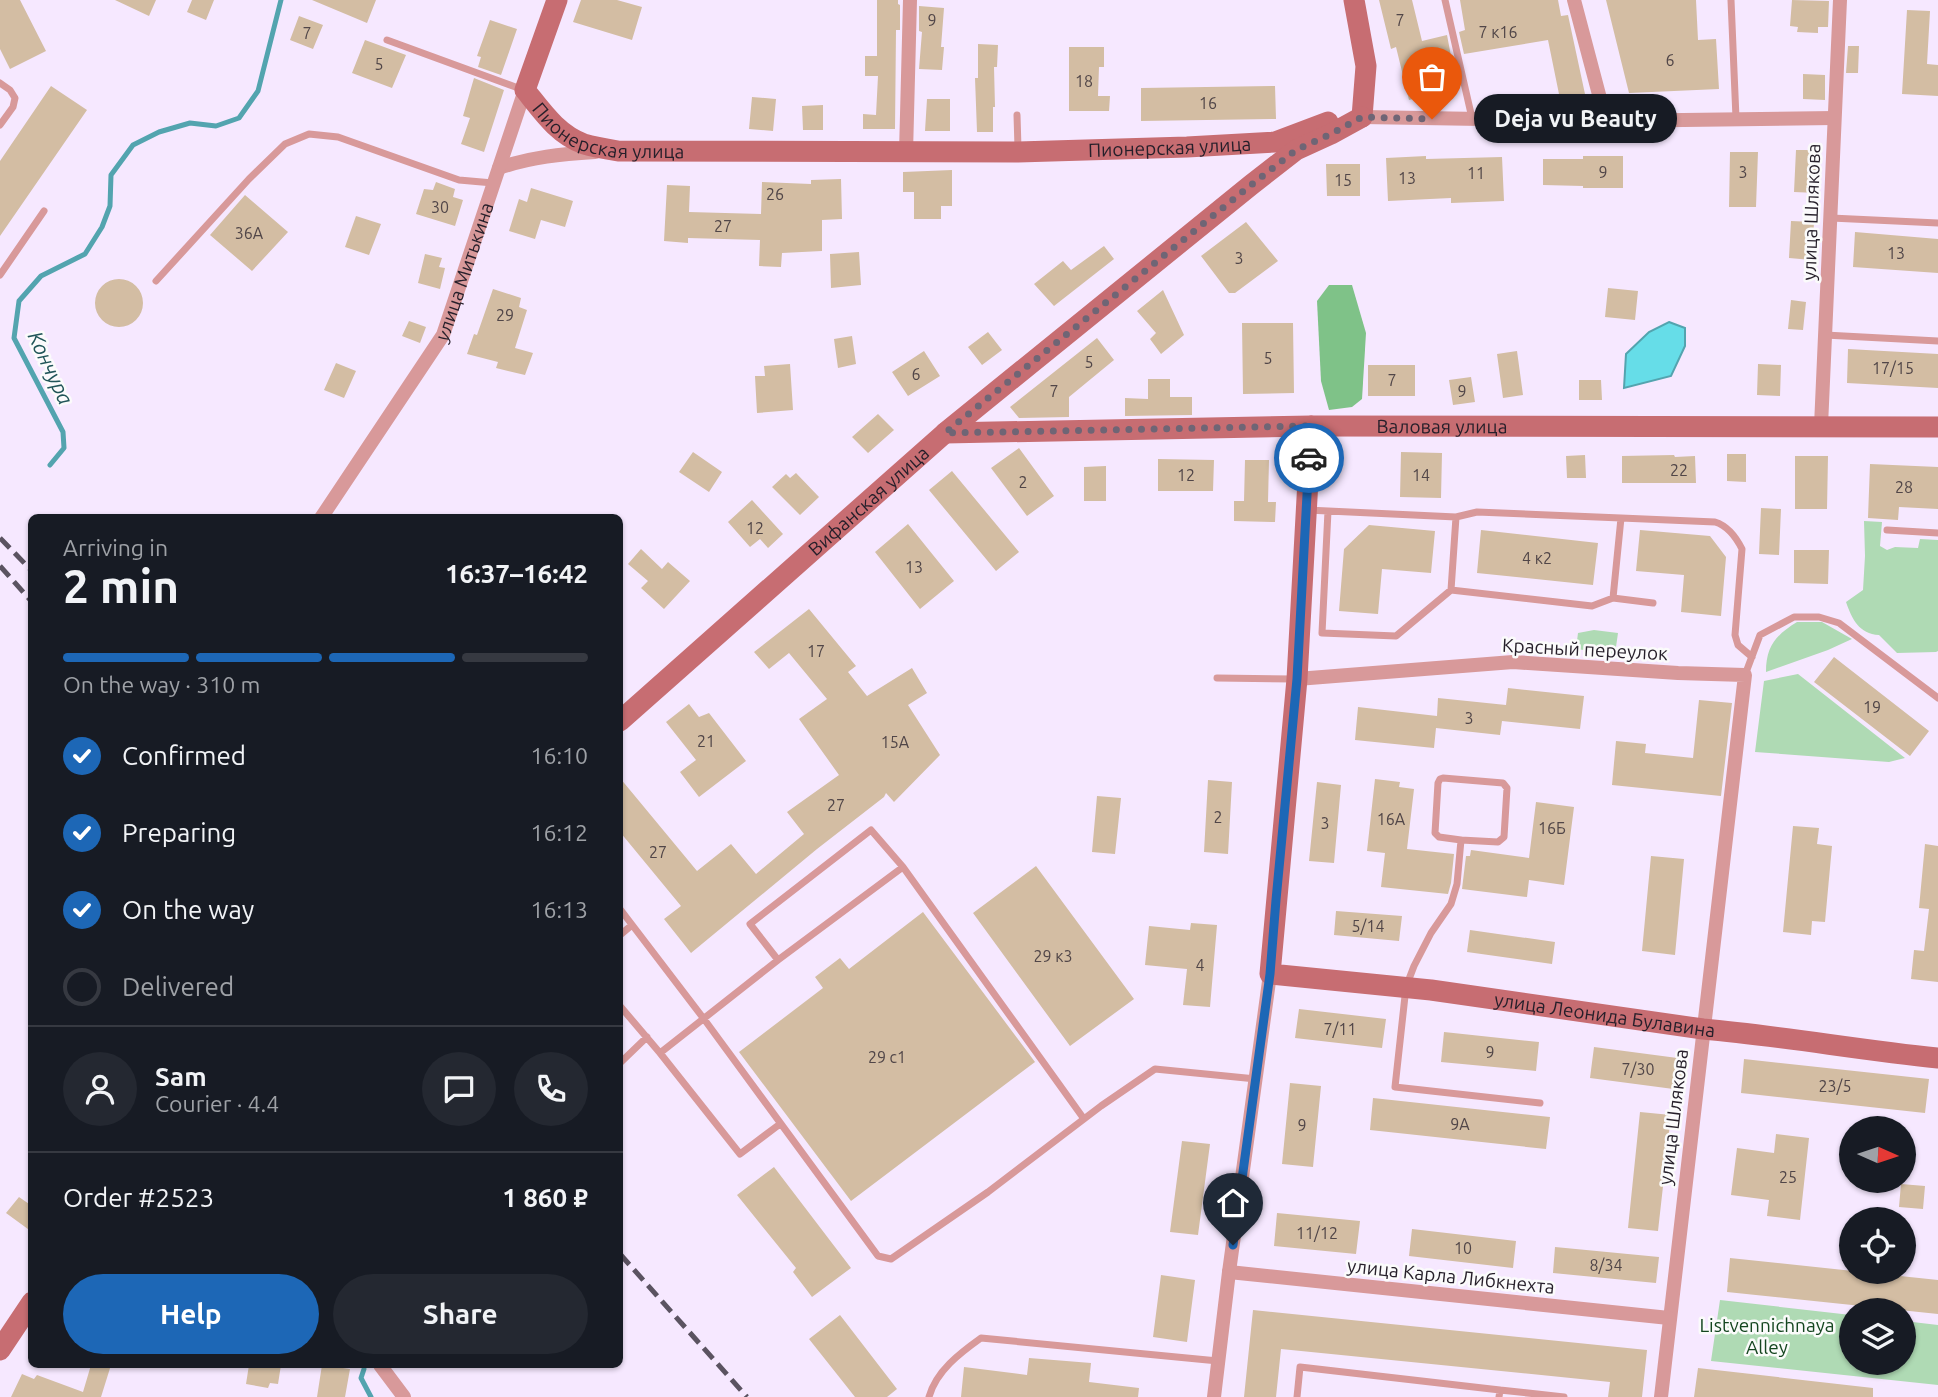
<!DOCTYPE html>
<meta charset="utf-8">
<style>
:root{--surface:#171b24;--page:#242831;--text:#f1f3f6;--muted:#9ea1a6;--line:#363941;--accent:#1d67b6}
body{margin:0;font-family:Ubuntu,sans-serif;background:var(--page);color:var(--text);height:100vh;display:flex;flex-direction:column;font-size:26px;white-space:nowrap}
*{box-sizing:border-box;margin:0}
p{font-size:23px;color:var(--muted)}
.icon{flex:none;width:38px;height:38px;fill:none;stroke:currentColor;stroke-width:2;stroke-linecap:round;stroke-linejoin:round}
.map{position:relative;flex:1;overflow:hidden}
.panel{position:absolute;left:28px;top:514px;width:595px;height:854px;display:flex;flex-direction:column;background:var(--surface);border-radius:10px;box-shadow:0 2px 5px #0004}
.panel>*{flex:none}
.needle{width:46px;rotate:93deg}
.tools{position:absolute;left:1839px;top:1116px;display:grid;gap:14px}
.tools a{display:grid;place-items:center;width:77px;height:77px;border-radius:50%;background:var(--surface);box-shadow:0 2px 5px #0004;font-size:35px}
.pin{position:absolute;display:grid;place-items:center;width:60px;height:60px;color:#fff;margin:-72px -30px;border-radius:50% 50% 50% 0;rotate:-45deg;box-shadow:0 0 7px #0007}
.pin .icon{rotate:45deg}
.courier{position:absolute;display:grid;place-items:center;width:70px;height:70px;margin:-35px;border:5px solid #1d67b6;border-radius:50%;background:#fff;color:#222;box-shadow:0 2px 9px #0007}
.bubble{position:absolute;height:49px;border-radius:24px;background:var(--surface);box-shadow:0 2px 5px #0004;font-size:23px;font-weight:700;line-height:49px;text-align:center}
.overview em{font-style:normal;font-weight:700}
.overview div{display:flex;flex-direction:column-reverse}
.overview{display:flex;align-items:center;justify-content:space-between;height:119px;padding:0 35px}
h1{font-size:46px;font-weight:700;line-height:52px}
.bar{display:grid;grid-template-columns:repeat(4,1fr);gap:10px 7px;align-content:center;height:84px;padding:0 35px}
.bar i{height:9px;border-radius:5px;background:var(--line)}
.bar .on{background:var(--accent)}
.bar p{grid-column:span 4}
.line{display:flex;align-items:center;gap:18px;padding:0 35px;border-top:2px solid var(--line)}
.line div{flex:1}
.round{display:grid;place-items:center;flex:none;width:74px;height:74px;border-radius:37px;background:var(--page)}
ol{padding:0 35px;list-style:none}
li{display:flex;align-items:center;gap:21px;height:77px}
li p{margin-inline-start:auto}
li .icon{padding:7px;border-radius:50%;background:var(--accent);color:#fff;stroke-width:4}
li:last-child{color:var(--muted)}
li i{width:38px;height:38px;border:4px solid var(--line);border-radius:50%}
.primary-button{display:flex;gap:14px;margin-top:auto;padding:14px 35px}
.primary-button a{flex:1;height:80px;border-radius:42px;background:var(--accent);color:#fff;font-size:28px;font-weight:700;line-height:80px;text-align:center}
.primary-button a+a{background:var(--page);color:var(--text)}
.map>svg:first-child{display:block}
</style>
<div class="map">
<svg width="1938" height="1397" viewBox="0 0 1938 1397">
<rect width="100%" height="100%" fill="#f6e8ff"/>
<!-- green -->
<path fill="#afdab4" d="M1864 521 1882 522 1880 546 1887 550 1895 547 1918 548 1920 539 1938 540V651L1936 652 1897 653 1879 635C1859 634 1852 619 1846 602L1863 590 1865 556Z
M1797 622H1822L1852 639 1828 650 1766 672C1766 646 1776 635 1797 622Z
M1594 630 1618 633 1615 654 1576 649 1578 633Z
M1798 674 1905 758 1889 762 1755 752 1764 681Z
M1720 1300 1851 1315 1852 1363H1904V1321L1938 1325V1385L1711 1361Z"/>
<!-- forest -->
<path fill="#7fc288" d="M1329 285H1352L1366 333 1362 399 1352 407 1329 410 1321 381 1317 301Z"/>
<!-- water -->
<path fill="#66dde8" stroke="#53a4af" stroke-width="2" d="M1669 322 1685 328V346L1671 376 1624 388 1626 354 1649 332Z"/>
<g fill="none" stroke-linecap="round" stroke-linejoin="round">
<!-- stream -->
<path stroke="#53a4af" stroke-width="5" d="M50 465 64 448 63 432 14 338 19 301 41 276 85 254 102 227 110 206 111 175 133 145 159 132 190 123 216 126 239 118 258 91 281 0
M364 1369 361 1378 371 1397"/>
</g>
<!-- building -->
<path fill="#d3bda3" d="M0 0H20L46 51 10 69 0 49Z
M115 0H156L149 16Z
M192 0H214L206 20 187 12Z
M312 0H376L367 23Z
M581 0H617L642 7 632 40 573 22Z
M877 0H898V4L900 5V30H896L895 129H863V114L876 115 878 76H865V56H877Z
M1379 0H1412L1422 41 1447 35 1451 56H1448L1456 88 1409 100 1396 47 1391 49Z
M1460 0H1558L1561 16 1568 15 1585 94 1560 99 1548 40 1464 54 1459 32 1465 30Z
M1606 0H1696L1698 40 1716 39 1719 89 1629 93Z
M1792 0 1829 1 1828 27H1818V33L1797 32 1798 27 1790 26Z
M919 6 944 8 941 47H944L942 70 919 69 922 32 919 31Z
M1907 10 1930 11 1927 64 1938 65V96L1902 94Z
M299 16 323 25 313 49 290 40Z
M490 20 517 29 501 75 478 67 481 57 477 56Z
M365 40 406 55 392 88 352 73Z
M978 44 998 45 997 67H994L995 107H993V132H977L975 78H978Z
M1848 46H1859L1858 73H1846Z
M1069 47H1104V67H1099L1098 96H1110L1109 111H1069Z
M1803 74 1825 75V100L1803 99Z
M474 78 504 90 484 152 461 144 470 118 463 116Z
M51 86 87 110 0 236V161Z
M1275 86 1276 119 1141 121V88Z
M752 97 776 99 773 131 749 129Z
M927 99H950V131H925Z
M823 105V130H803L802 106Z
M1796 150H1818L1817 193 1794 192Z
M1730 152H1758L1756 207H1729Z
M1426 156V159L1502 157 1504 201 1451 203V198L1388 201 1386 158Z
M1583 156H1623V188H1583V186L1543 185V159H1583Z
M1326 164H1360V196H1327Z
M952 170V206H941V219H914V192H903V172Z
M841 179 842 219 822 220V251L782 253 781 267 759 266 760 240 688 238V243L664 241 667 185 690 186 689 212 761 214 762 182 811 184V180Z
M436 182 455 189 453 197 463 200 455 226 416 214 424 189 433 190Z
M531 188 573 201 565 227 541 220 535 239 509 231 519 199 527 202Z
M245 195 288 232 252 271 210 235Z
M356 216 381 224 369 255 345 247Z
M1791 221 1814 222 1812 260 1789 258Z
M1246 222 1278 261 1235 293H1229L1201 256Z
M1855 232 1938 239V273L1853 267Z
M1104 246 1114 259 1054 306 1034 284 1063 261 1071 270Z
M859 252 861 285 831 288 830 254Z
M425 254 442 258 439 267 445 268 440 289 418 283Z
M95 303a24 24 0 1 1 48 0a24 24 0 1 1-48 0Z
M1608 288 1638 291 1635 320 1605 317Z
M493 289 521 298 519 307 527 310 515 348 533 353 525 375 496 368 498 362 467 354 474 334 477 335Z
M1163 290 1184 335 1161 354 1150 339 1156 333 1137 311Z
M1791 300 1806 302 1803 330 1788 329Z
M409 321 426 327 420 343 402 336Z
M1242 323H1293L1294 393 1243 394Z
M988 332 1002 350 982 365 968 347Z
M852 336 856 364 838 368 834 339Z
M1097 338 1114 360 1069 397V417L1019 418 1010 407Z
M1848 349 1938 354V388L1847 383Z
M924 351 940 376 908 396 892 372Z
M1517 351 1523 395 1503 398 1497 354Z
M336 363 356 371 344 398 324 390Z
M790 364 793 410 757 413 755 376H765L764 366Z
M1758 364 1781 365 1780 396 1757 395Z
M1368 365H1415V396H1368Z
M1471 377 1475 402 1453 405 1449 380Z
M1148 379H1170V397H1192V415L1125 416V398L1148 399Z
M1579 380H1601L1602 400H1579Z
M878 414 894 430 868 453 852 437Z
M1019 448 1054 496 1027 516 991 468Z
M693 452 722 472 709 492 679 472Z
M1401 452 1442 453 1441 498 1400 497Z
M1727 454H1746V482L1727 481Z
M1585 455 1586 478H1567L1566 456Z
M1674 455 1675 457 1695 456 1696 483H1622V456Z
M1795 456H1828L1827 509H1795Z
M1158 459 1214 460 1213 491H1158Z
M1245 460H1269L1268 502H1276L1275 522 1234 521V501H1244Z
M1870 464 1938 467V509L1899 507 1898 520 1868 518Z
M1106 466V501H1084V467Z
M952 471 1019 552 996 571 929 490Z
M796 473 819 497 800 515 772 487 786 474 790 478Z
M752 500 783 534 768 548 760 539 750 547 728 522Z
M1761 508 1781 509 1779 555 1759 554Z
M908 524 954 581 920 609 875 552Z
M1369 525 1435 531 1431 573 1382 569 1378 614 1339 611 1344 549Z
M1481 530 1598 543 1593 585 1477 573Z
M1640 530 1710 536 1726 557 1721 616 1681 612 1684 575 1636 571Z
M641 549 662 569 668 562 690 581 664 609 641 588 648 581 628 564Z
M1794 550H1829L1828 584 1794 583Z
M809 609 856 666 848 672 867 696 912 668 927 693 908 705 940 755 894 802 886 793 884 797 817 849 691 953 664 919 681 906 620 832V778L697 871 731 844 756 874 804 834 787 812 839 775 799 719 827 699 789 653 769 669 754 652Z
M1834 657 1929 731 1910 756 1814 682Z
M1508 688 1584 696 1580 729 1502 721 1500 735 1436 728 1434 748 1355 740 1358 707 1437 716 1438 698 1506 705Z
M1699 700 1732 703 1721 796 1612 785 1616 741 1646 744 1645 753 1693 758Z
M689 704 699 717 709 713 746 761 699 797 680 772 696 760 666 722Z
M1375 779 1400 782 1399 787 1414 789 1407 849 1454 854 1451 883 1448 894 1381 887 1385 853 1367 851Z
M1208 780 1232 782 1228 854 1204 852Z
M1317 782 1341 785 1334 863 1309 861Z
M1097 796 1121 798 1115 854 1092 852Z
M1536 802 1574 807 1564 885 1529 880 1527 897 1462 889 1466 856H1470L1471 850 1529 858Z
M1793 826 1819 828 1817 844 1832 846 1825 922 1812 921 1811 935 1783 932Z
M1925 844 1938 846V982L1911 979 1914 950 1924 951 1929 909 1919 908Z
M1651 856 1684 859 1675 955 1642 951Z
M1036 866 1134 999 1070 1046 973 913Z
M1336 911 1402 916 1399 941 1334 935Z
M923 912 1035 1062 851 1201 739 1052 823 988 815 977 840 958 849 969Z
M1191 923 1217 925 1210 1007 1183 1005 1187 969 1145 965 1149 926 1190 930Z
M1470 930 1555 942 1552 964 1467 952Z
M1299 1009 1386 1019 1382 1048 1295 1038Z
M1444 1032 1539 1042 1536 1071 1441 1062Z
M1594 1047 1685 1059 1681 1090 1590 1078Z
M1744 1059 1929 1079 1925 1113 1741 1093Z
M1290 1083 1321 1086 1313 1167 1282 1164Z
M1373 1098 1550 1117 1546 1149 1370 1130Z
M1640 1112 1671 1115 1658 1231 1628 1228Z
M1776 1134 1809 1138 1800 1220 1767 1216 1769 1200 1731 1195 1737 1148 1774 1153Z
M1182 1141 1210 1144 1198 1235 1170 1232Z
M774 1167 851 1268 812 1297 793 1272 796 1268 737 1195Z
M1901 1184 1925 1186 1923 1209 1899 1207Z
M19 1197 32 1206V1232L6 1213Z
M1277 1213 1360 1221 1356 1254 1274 1246Z
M1412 1229 1516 1241 1513 1268 1409 1256Z
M1555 1247 1659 1257 1656 1283 1553 1273Z
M1730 1258 1938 1280V1314L1727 1292Z
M1161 1275 1195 1280 1187 1342 1153 1337Z
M1253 1310 1647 1350 1642 1397H1608L1610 1382 1281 1349 1276 1397H1244Z
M840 1315 897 1389 887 1397H855L809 1339Z
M1029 1358 1091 1363 1089 1382 1139 1388 1138 1397H961L964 1367 1027 1375Z
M91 1365H111L101 1397H11L22 1374 34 1379 37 1375 83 1392Z
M249 1365H281L278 1384 270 1383 268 1388 246 1384Z
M322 1365 350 1369 345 1397H317Z
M1698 1368 1873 1388V1397H1694Z"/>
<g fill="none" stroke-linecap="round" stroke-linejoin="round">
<!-- lane -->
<path stroke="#d8999a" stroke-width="7" d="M1445 0 1472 118
M1731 0 1736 118
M387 40 521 89
M0 83 10 90 15 98 13 107 0 125
M1017 115 1018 148
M1831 218 1938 223
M0 275 44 211
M156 281 249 179 285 144 309 134 338 137 459 180 493 183
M1825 335 1938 341
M1307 510 1456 517 1451 590 1592 606 1613 598 1621 518 1715 522C1728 526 1736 537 1742 549L1735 635 1738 645 1752 657
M1328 511 1322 633 1396 636 1451 590
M1456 517 1477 512 1621 518
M1887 530 1938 533
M1613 598 1653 603
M1745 675 1760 635 1794 617H1819L1839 623 1938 698
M1217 678 1293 679
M1461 840 1439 837 1435 833 1438 783 1440 779 1443 778 1503 783 1507 788 1504 837 1498 842 1461 840 1457 884 1451 904 1431 933 1414 966 1406 987 1395 1087 1540 1103
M620 909 704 1019 878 1256 891 1259 988 1192 1101 1106 1155 1069 1256 1079
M620 935 632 925
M778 960 750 924 871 830 903 867
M620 1006 660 1053 740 1154 780 1124
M660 1053 778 960 903 867 1084 1119
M620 1063 647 1037
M929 1397C936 1371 960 1353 981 1338L1218 1361
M1297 1397 1300 1367 1500 1390
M1499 1397 1500 1390 1564 1397"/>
<!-- street -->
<g stroke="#d8999a" stroke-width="14">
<path d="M1574 0 1606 121"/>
<path d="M1362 117 1606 121 1834 118"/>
<path d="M906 153 910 0"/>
<path d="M499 168C531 157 562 154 595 152"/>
<path d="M1821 426 1840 0"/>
<path id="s1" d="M321 518 443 335 525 90"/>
<path d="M1297 679 1513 662 1678 673 1745 675 1661 1397"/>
<path d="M1229 1272 1669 1318"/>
<path d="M380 1365 404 1397"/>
<path d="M1214 1397 1229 1272 1270 974"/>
</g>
<!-- secondary -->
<g stroke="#c76d72" stroke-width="21">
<path id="s2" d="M557 0 525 90C542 111 557 134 584 144 594 147 606 149 618 151L1018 152 1187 147 1275 142 1328 122"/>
<path d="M1354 0 1366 66 1362 117"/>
<path id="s3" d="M1311 426 1297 679 1270 974 1431 990 1703 1029C1782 1036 1859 1050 1938 1058"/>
<path id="s4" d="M945 433 1311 426 1938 427"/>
<path id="s5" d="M620 721 945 433 1251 185 1296 150 1331 134 1362 117"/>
<path d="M0 1350 32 1302"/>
</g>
<!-- rail -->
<path stroke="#5b5361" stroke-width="5" stroke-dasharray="14 7" stroke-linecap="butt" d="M0 538 32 571
M0 566 32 602
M620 1254 747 1397"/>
</g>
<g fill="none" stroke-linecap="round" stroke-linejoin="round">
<!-- done -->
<path stroke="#6f6575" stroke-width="7" stroke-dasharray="0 12.6" d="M1309 458 1311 426 945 433 1251 185 1296 150 1331 134 1362 117 1432 119"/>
<!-- route -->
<path stroke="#1d67b6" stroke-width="9" d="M1233 1245 1270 974 1276 900 1297 679 1309 458"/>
</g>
<g text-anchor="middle" stroke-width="5" stroke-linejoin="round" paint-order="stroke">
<!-- number labels -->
<g font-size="16" fill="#514648">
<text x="932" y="26">9</text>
<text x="1400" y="26">7</text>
<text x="1498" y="38">7 к16</text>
<text x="307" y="39">7</text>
<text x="1670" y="66">6</text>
<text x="379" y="70">5</text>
<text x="1084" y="87">18</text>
<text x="1208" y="109">16</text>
<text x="1603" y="178">9</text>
<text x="1743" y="178">3</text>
<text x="1476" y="179">11</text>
<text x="1407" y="184">13</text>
<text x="1343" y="186">15</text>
<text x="775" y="200">26</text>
<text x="440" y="213">30</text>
<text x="723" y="232">27</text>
<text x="249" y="239">36А</text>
<text x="1896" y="259">13</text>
<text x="1239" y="264">3</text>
<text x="505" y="321">29</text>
<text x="1268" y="364">5</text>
<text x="1089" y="368">5</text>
<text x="1893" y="374">17/15</text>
<text x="916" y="380">6</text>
<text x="1392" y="386">7</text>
<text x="1054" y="397">7</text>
<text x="1462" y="397">9</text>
<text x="1679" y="476">22</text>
<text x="1186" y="481">12</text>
<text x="1421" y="481">14</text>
<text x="1023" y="488">2</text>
<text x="1904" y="493">28</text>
<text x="755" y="534">12</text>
<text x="1537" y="564">4 к2</text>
<text x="914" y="573">13</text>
<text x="816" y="657">17</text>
<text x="1872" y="713">19</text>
<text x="1469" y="724">3</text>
<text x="706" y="747">21</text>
<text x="895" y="748">15А</text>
<text x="836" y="811">27</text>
<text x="1218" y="823">2</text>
<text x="1391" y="825">16А</text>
<text x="1325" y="829">3</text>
<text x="1552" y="834">16Б</text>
<text x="658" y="858">27</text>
<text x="1368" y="932">5/14</text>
<text x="1053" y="962">29 к3</text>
<text x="1200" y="971">4</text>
<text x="1340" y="1035">7/11</text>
<text x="1490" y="1058">9</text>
<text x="887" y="1063">29 с1</text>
<text x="1638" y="1075">7/30</text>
<text x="1835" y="1092">23/5</text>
<text x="1460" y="1130">9А</text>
<text x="1302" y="1131">9</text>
<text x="1788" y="1183">25</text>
<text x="1317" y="1239">11/12</text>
<text x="1463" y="1254">10</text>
<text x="1606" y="1271">8/34</text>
</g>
<!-- street labels -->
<g font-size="19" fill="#261f2a" stroke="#fbfbfb">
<text dy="7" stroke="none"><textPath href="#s2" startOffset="196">Пионерская улица</textPath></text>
<text dy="7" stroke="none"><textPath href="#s2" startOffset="763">Пионерская улица</textPath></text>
<text transform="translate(1811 212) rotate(-88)" y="7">улица Шлякова</text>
<text dy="7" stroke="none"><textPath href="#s1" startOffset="287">улица Митькина</textPath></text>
<text dy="7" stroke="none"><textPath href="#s4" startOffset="497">Валовая улица</textPath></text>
<text dy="7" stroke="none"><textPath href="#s5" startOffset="332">Вифанская улица</textPath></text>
<text transform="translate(1585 649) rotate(3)" y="7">Красный переулок</text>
<text dy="7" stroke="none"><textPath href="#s3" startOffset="887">улица Леонида Булавина</textPath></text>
<text transform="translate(1673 1117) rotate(-83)" y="7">улица Шлякова</text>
<text transform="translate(1451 1276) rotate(6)" y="7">улица Карла Либкнехта</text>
</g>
<!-- park labels -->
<g font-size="19" fill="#154620" stroke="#fbfbfb">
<text x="1767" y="1332">Listvennichnaya<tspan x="1767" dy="22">Alley</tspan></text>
</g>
<!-- water labels -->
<g font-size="21" font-style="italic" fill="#215559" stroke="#fbfbfb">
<text transform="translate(50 368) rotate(65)" y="7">Кончура</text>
</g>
</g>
</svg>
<div class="tools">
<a><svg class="needle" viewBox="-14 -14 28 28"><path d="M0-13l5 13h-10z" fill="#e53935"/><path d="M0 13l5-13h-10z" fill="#9ea1a6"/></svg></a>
<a><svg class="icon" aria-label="locate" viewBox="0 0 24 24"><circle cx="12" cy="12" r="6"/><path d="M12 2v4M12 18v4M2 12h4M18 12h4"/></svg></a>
<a><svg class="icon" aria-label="layers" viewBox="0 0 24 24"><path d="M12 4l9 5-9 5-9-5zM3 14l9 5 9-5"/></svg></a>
</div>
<div class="pin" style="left:1432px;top:119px;background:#ea580c"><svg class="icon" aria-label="bag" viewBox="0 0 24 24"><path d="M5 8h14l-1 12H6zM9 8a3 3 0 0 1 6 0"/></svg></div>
<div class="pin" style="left:1233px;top:1245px;background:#1f2937"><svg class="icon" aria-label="home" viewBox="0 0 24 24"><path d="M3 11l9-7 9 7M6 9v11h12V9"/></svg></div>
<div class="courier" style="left:1309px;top:458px"><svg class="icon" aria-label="car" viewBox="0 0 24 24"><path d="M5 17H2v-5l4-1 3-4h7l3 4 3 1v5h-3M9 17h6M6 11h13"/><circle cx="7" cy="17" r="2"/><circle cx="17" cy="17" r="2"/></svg></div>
<div class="bubble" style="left:1474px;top:94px;width:203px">Deja vu Beauty</div>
<section class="panel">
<div class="overview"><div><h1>2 min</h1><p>Arriving in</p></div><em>16:37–16:42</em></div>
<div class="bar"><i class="on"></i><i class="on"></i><i class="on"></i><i></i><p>On the way · 310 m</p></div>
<ol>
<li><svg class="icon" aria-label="check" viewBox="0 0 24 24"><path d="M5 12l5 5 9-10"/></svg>Confirmed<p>16:10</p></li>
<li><svg class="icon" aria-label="check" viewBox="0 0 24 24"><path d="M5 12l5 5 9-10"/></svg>Preparing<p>16:12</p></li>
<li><svg class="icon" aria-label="check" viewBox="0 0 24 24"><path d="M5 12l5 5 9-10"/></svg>On the way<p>16:13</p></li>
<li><i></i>Delivered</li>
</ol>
<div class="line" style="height:126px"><a class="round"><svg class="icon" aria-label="person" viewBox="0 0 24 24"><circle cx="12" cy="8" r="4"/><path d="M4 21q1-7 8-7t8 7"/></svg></a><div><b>Sam</b><p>Courier · 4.4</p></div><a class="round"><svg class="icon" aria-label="chat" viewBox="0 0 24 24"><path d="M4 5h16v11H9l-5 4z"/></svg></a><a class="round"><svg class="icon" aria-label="phone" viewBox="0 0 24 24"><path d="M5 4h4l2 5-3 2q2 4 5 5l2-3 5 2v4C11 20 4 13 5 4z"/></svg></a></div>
<div class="line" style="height:91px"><div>Order #2523</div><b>1 860 ₽</b></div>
<div class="primary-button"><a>Help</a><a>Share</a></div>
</section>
</div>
